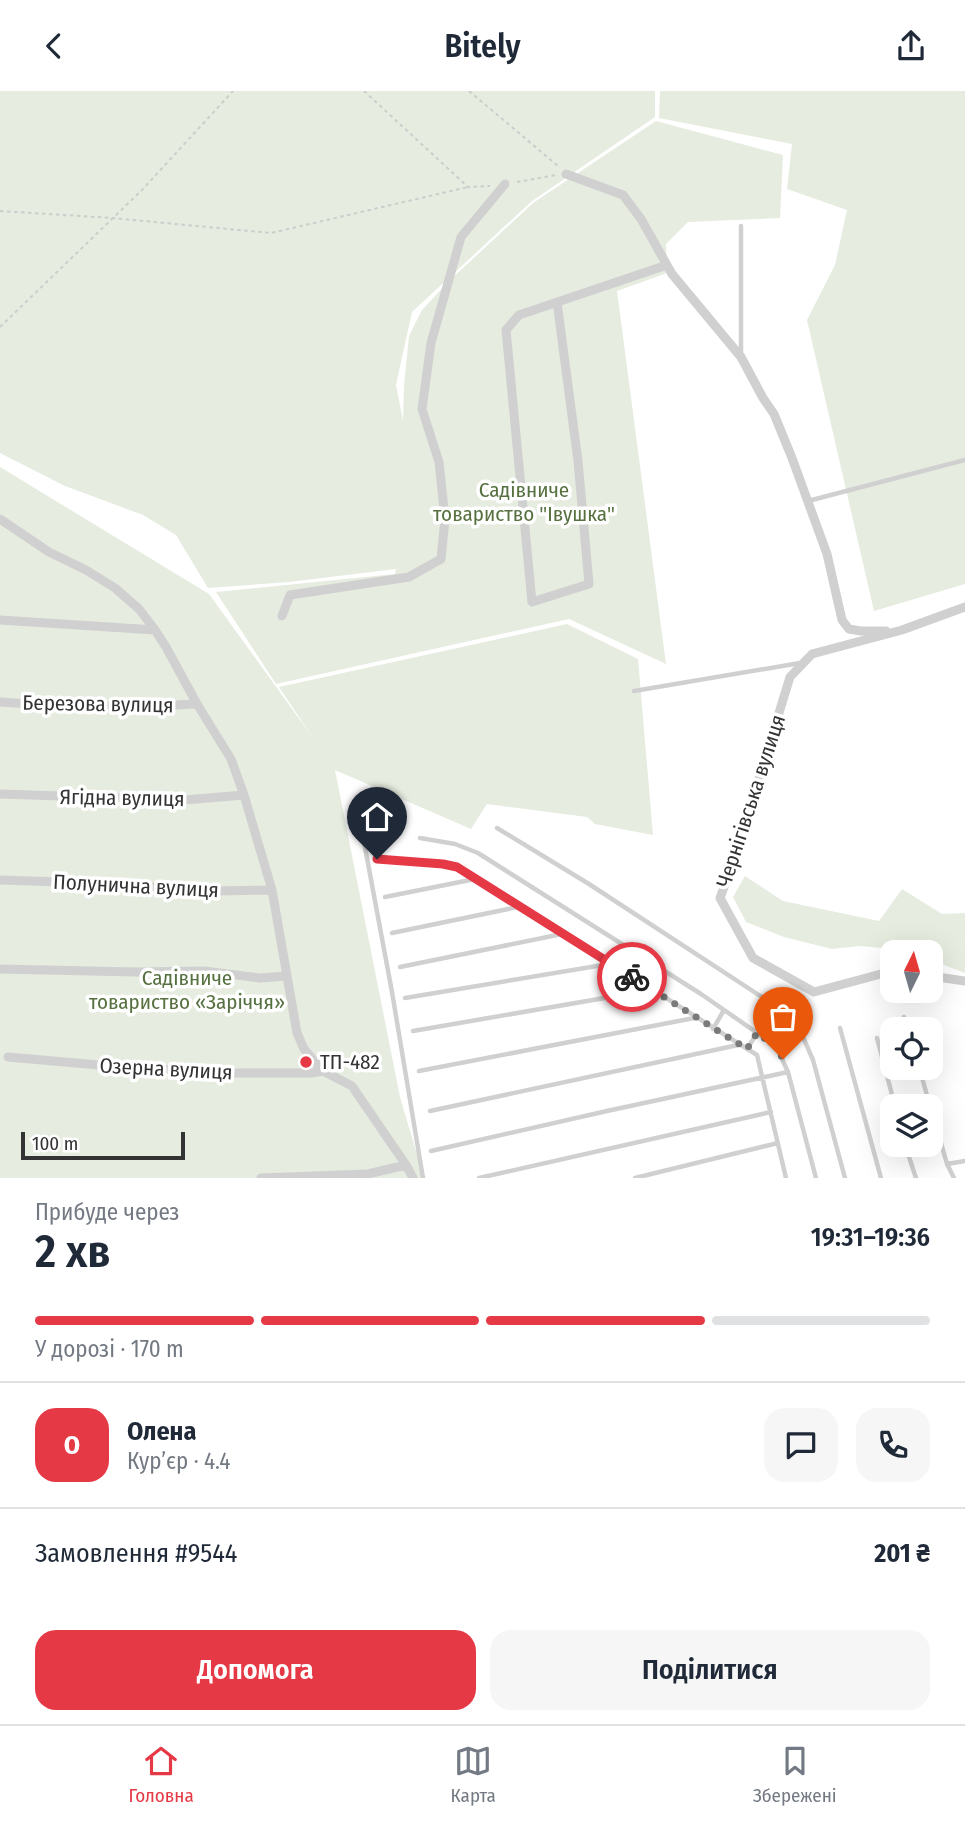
<!DOCTYPE html>
<html lang="uk">
<meta charset="utf-8">
<style>
:root{--surface:#fff;--page:#f6f6f7;--text:#1f2937;--muted:#747a83;--line:#e0e1e3;--accent:#e63946}
body{margin:0;font-family:"Fira Sans Condensed",sans-serif;background:var(--page);color:var(--text);height:100vh;display:flex;flex-direction:column;font-size:26px;white-space:nowrap}
*{box-sizing:border-box;margin:0}
p{font-size:23px;color:var(--muted)}
.icon{flex:none;width:38px;height:38px;fill:none;stroke:currentColor;stroke-width:2;stroke-linecap:round;stroke-linejoin:round}
.map{position:relative;height:1087px;overflow:hidden}
.panel{display:flex;flex-direction:column;background:var(--surface);flex:1}
.panel>*{flex:none}
.needle{width:46px;rotate:5deg}
.tools{position:absolute;left:880px;top:849px;display:grid;gap:14px}
.tools a{display:grid;place-items:center;width:63px;height:63px;border-radius:14px;background:var(--surface);box-shadow:0 7px 28px #0002;font-size:35px}
.scale{position:absolute;left:21px;bottom:18px;width:164px;box-sizing:border-box;padding-left:7px;border:4px solid #333;border-top:0;font-size:19px;line-height:24px;white-space:nowrap;color:#333;-webkit-text-stroke:5px #fff;paint-order:stroke}
.pin{position:absolute;display:grid;place-items:center;width:60px;height:60px;color:#fff;margin:-72px -30px;border-radius:50% 50% 50% 0;rotate:-45deg;box-shadow:0 0 7px #0007}
.pin .icon{rotate:45deg}
.courier{position:absolute;display:grid;place-items:center;width:70px;height:70px;margin:-35px;border:5px solid #e63946;border-radius:50%;background:#fff;color:#222;box-shadow:0 2px 9px #0007}
.headline em{font-style:normal;font-weight:600}
.headline div{display:flex;flex-direction:column-reverse}
.headline{display:flex;align-items:center;justify-content:space-between;height:119px;padding:0 35px}
h1{font-size:46px;font-weight:600;line-height:52px}
.bar{display:grid;grid-template-columns:repeat(4,1fr);gap:10px 7px;align-content:center;height:84px;padding:0 35px}
.bar i{height:9px;border-radius:5px;background:var(--line)}
.bar .active{background:var(--accent)}
.bar p{grid-column:span 4}
.line{display:flex;align-items:center;gap:18px;padding:0 35px;border-top:2px solid var(--line)}
.line div{flex:1}
.round{display:grid;place-items:center;flex:none;width:74px;height:74px;border-radius:21px;background:var(--page)}
.primary-button{display:flex;gap:14px;margin-top:auto;padding:14px 35px}
.primary-button a{flex:1;height:80px;border-radius:21px;background:var(--accent);color:#fff;font-size:28px;font-weight:600;line-height:80px;text-align:center}
.primary-button a+a{background:var(--page);color:var(--text)}
header{display:flex;justify-content:space-between;align-items:center;height:91px;padding:0 35px;background:var(--surface);font-size:32px;font-weight:600}
.tab-bar{display:flex;justify-content:space-around;align-items:center;height:98px;border-top:2px solid var(--line);background:var(--surface);font-size:19px;color:var(--muted)}
.tab-bar a{display:grid;justify-items:center;gap:4px}
.tab-bar .active{color:var(--accent)}
.map>svg:first-child{display:block}
</style>
<header><svg class="icon" aria-label="back" viewBox="0 0 24 24"><path d="M15 5l-7 7 7 7"/></svg>Bitely<svg class="icon" aria-label="share" viewBox="0 0 24 24"><path d="M12 15V3M7 8l5-5 5 5M5 13v7h14v-7"/></svg></header>
<div class="map">
<svg width="965" height="1087" viewBox="0 0 965 1087">
<rect width="100%" height="100%" fill="#fff"/>
<!-- green -->
<path fill="#e6ecdf" d="M0 0H655V26L532 110 412 221 396 294 403 330 404 294 409 245 422 219 450 189 533 112 656 30 783 64 780 127 688 131 666 153 667 182 617 200 666 573 569 528 276 593 216 501 395 483 396 478 289 491 208 497 176 444 143 424 65 395 0 362Z
M660 0H965V493L874 520 807 229 835 174 847 119 787 98 792 53 659 27Z
M0 376 209 503 313 647 279 596 567 533 638 568 653 744 595 733 587 726 487 713 471 738 335 679 400 1006 424 1087H0Z
M745 785 783 810 879 830 902 798 942 823 965 822V882L931 869V861H912L906 859 860 855 832 858 784 846 746 831 733 806Z"/>
<g fill="none" stroke-linecap="round" stroke-linejoin="round">
<!-- path -->
<path stroke="#cdcdcd" stroke-width="2" stroke-dasharray="3.5 3.5" stroke-linecap="butt" d="M364 0 468 96 490 95
M469 0 558 75
M517 91 556 84
M0 120 112 127 271 142 468 96
M0 236 142 99 233 0"/>
<!-- service -->
<path stroke="#d0d0d0" stroke-width="4.5" d="M741 265V135
M808 410 965 369
M634 600 800 572
M361 735 392 901 423 1087
M497 737 589 793 768 910 800 939 813 969 845 1087
M420 747 455 753 478 762 701 903 776 955 788 981 816 1087
M377 768 443 773 457 776 757 964 786 1087
M385 806 475 788
M392 842 518 816
M400 876 562 843
M405 907 609 873
M904 926 908 938
M840 937 881 1087
M713 938 724 919
M413 940 651 899
M877 947 895 1015
M747 958 757 942
M919 976 930 1015
M419 980 694 927
M931 1017 947 1073 954 1087
M430 1020 738 954
M905 1054 916 1087
M431 1060 607 1020 788 981
M947 1073 965 1070
M479 1087 771 1021
M635 1087 778 1052"/>
<!-- minor -->
<path stroke="#d0d0d0" stroke-width="9" d="M566 83 623 104 641 128 672 183 741 266 763 307 774 323 792 367 827 463 842 529 849 538 861 540H886
M557 211 578 370 589 493 532 511 506 239 519 224 667 174
M0 428 49 461 86 479 115 497 139 518 155 539 166 556 197 613 231 668 244 704 272 799 297 942 304 958 323 980 352 995 406 1074 413 1087
M282 525 290 504 409 486 441 468 445 428 439 371 422 318 431 252 461 146 505 93
M0 529 155 539
M0 611C65 616 131 616 197 613
M0 703 184 709 244 704
M0 789 93 792 214 800 272 799
M0 878 136 881 204 880 260 887 287 885
M892 880 814 901 753 867 720 807 733 772 790 586 812 563 902 539 965 516
M931 885 965 890
M8 966 121 976 230 982H312L323 980
M261 1087 368 1083 406 1074"/>
</g>
<g fill="none" stroke-linecap="round" stroke-linejoin="round">
<!-- done -->
<path stroke="#7a7a7a" stroke-width="7" stroke-dasharray="0 12.6" d="M632 886 747 958 757 942 776 955 783 968"/>
<!-- route -->
<path stroke="#e63946" stroke-width="9" d="M377 768 443 773 457 776 632 886"/>
</g>
<!-- markers -->
<circle fill="#e63946" stroke="#fff" stroke-width="2.5" cx="306" cy="971" r="7"/>
<g text-anchor="middle" stroke-width="7" stroke-linejoin="round" paint-order="stroke">
<!-- park labels -->
<g font-size="21" fill="#56703f" stroke="#fff">
<text x="524" y="406">Садівниче<tspan x="524" dy="24">товариство "Івушка"</tspan></text>
<text x="187" y="894">Садівниче<tspan x="187" dy="24">товариство «Заріччя»</tspan></text>
</g>
<!-- street labels -->
<g font-size="21" fill="#333" stroke="#fff">
<text transform="translate(98 613) rotate(1)" y="7">Березова вулиця</text>
<text transform="translate(122 707) rotate(1)" y="7">Ягідна вулиця</text>
<text transform="translate(751 710) rotate(-72)" y="7">Чернігівська вулиця</text>
<text transform="translate(136 795) rotate(3)" y="7">Полунична вулиця</text>
<text transform="translate(166 978) rotate(3)" y="7">Озерна вулиця</text>
</g>
<!-- poi labels -->
<g font-size="21" fill="#333" stroke="#fff" text-anchor="start">
<text x="320" y="978">ТП-482</text>
</g>
</g>
</svg>
<div class="tools">
<a><svg class="needle" viewBox="-14 -14 28 28"><path d="M0-13l5 13h-10z" fill="#e53935"/><path d="M0 13l5-13h-10z" fill="#747a83"/></svg></a>
<a><svg class="icon" aria-label="locate" viewBox="0 0 24 24"><circle cx="12" cy="12" r="6"/><path d="M12 2v4M12 18v4M2 12h4M18 12h4"/></svg></a>
<a><svg class="icon" aria-label="layers" viewBox="0 0 24 24"><path d="M12 4l9 5-9 5-9-5zM3 14l9 5 9-5"/></svg></a>
</div>
<div class="scale">100 m</div>
<div class="pin" style="left:783px;top:968px;background:#ea580c"><svg class="icon" aria-label="bag" viewBox="0 0 24 24"><path d="M5 8h14l-1 12H6zM9 8a3 3 0 0 1 6 0"/></svg></div>
<div class="pin" style="left:377px;top:768px;background:#1f2937"><svg class="icon" aria-label="home" viewBox="0 0 24 24"><path d="M3 11l9-7 9 7M6 9v11h12V9"/></svg></div>
<div class="courier" style="left:632px;top:886px"><svg class="icon" aria-label="bike" viewBox="0 0 24 24"><circle cx="6" cy="16" r="4"/><circle cx="18" cy="16" r="4"/><path d="M6 16l4-8h5l3 8M10 8l3 8H6M13 5h3"/></svg></div>
</div>
<section class="panel">
<div class="headline"><div><h1>2 хв</h1><p>Прибуде через</p></div><em>19:31–19:36</em></div>
<div class="bar"><i class="active"></i><i class="active"></i><i class="active"></i><i></i><p>У дорозі · 170 m</p></div>
<div class="line" style="height:126px"><b class="round" style="background:var(--accent);color:#fff">О</b><div><b>Олена</b><p>Кур’єр · 4.4</p></div><a class="round"><svg class="icon" aria-label="chat" viewBox="0 0 24 24"><path d="M4 5h16v11H9l-5 4z"/></svg></a><a class="round"><svg class="icon" aria-label="phone" viewBox="0 0 24 24"><path d="M5 4h4l2 5-3 2q2 4 5 5l2-3 5 2v4C11 20 4 13 5 4z"/></svg></a></div>
<div class="line" style="height:91px"><div>Замовлення #9544</div><b>201 ₴</b></div>
<div class="primary-button"><a>Допомога</a><a>Поділитися</a></div>
</section>
<nav class="tab-bar">
<a class="active"><svg class="icon" aria-label="home" viewBox="0 0 24 24"><path d="M3 11l9-7 9 7M6 9v11h12V9"/></svg>Головна</a>
<a><svg class="icon" aria-label="map" viewBox="0 0 24 24"><path d="M3 6l6-2 6 2 6-2v14l-6 2-6-2-6 2zM9 4v14M15 6v14"/></svg>Карта</a>
<a><svg class="icon" aria-label="saved" viewBox="0 0 24 24"><path d="M7 4h10v16l-5-4-5 4z"/></svg>Збережені</a>
</nav>
